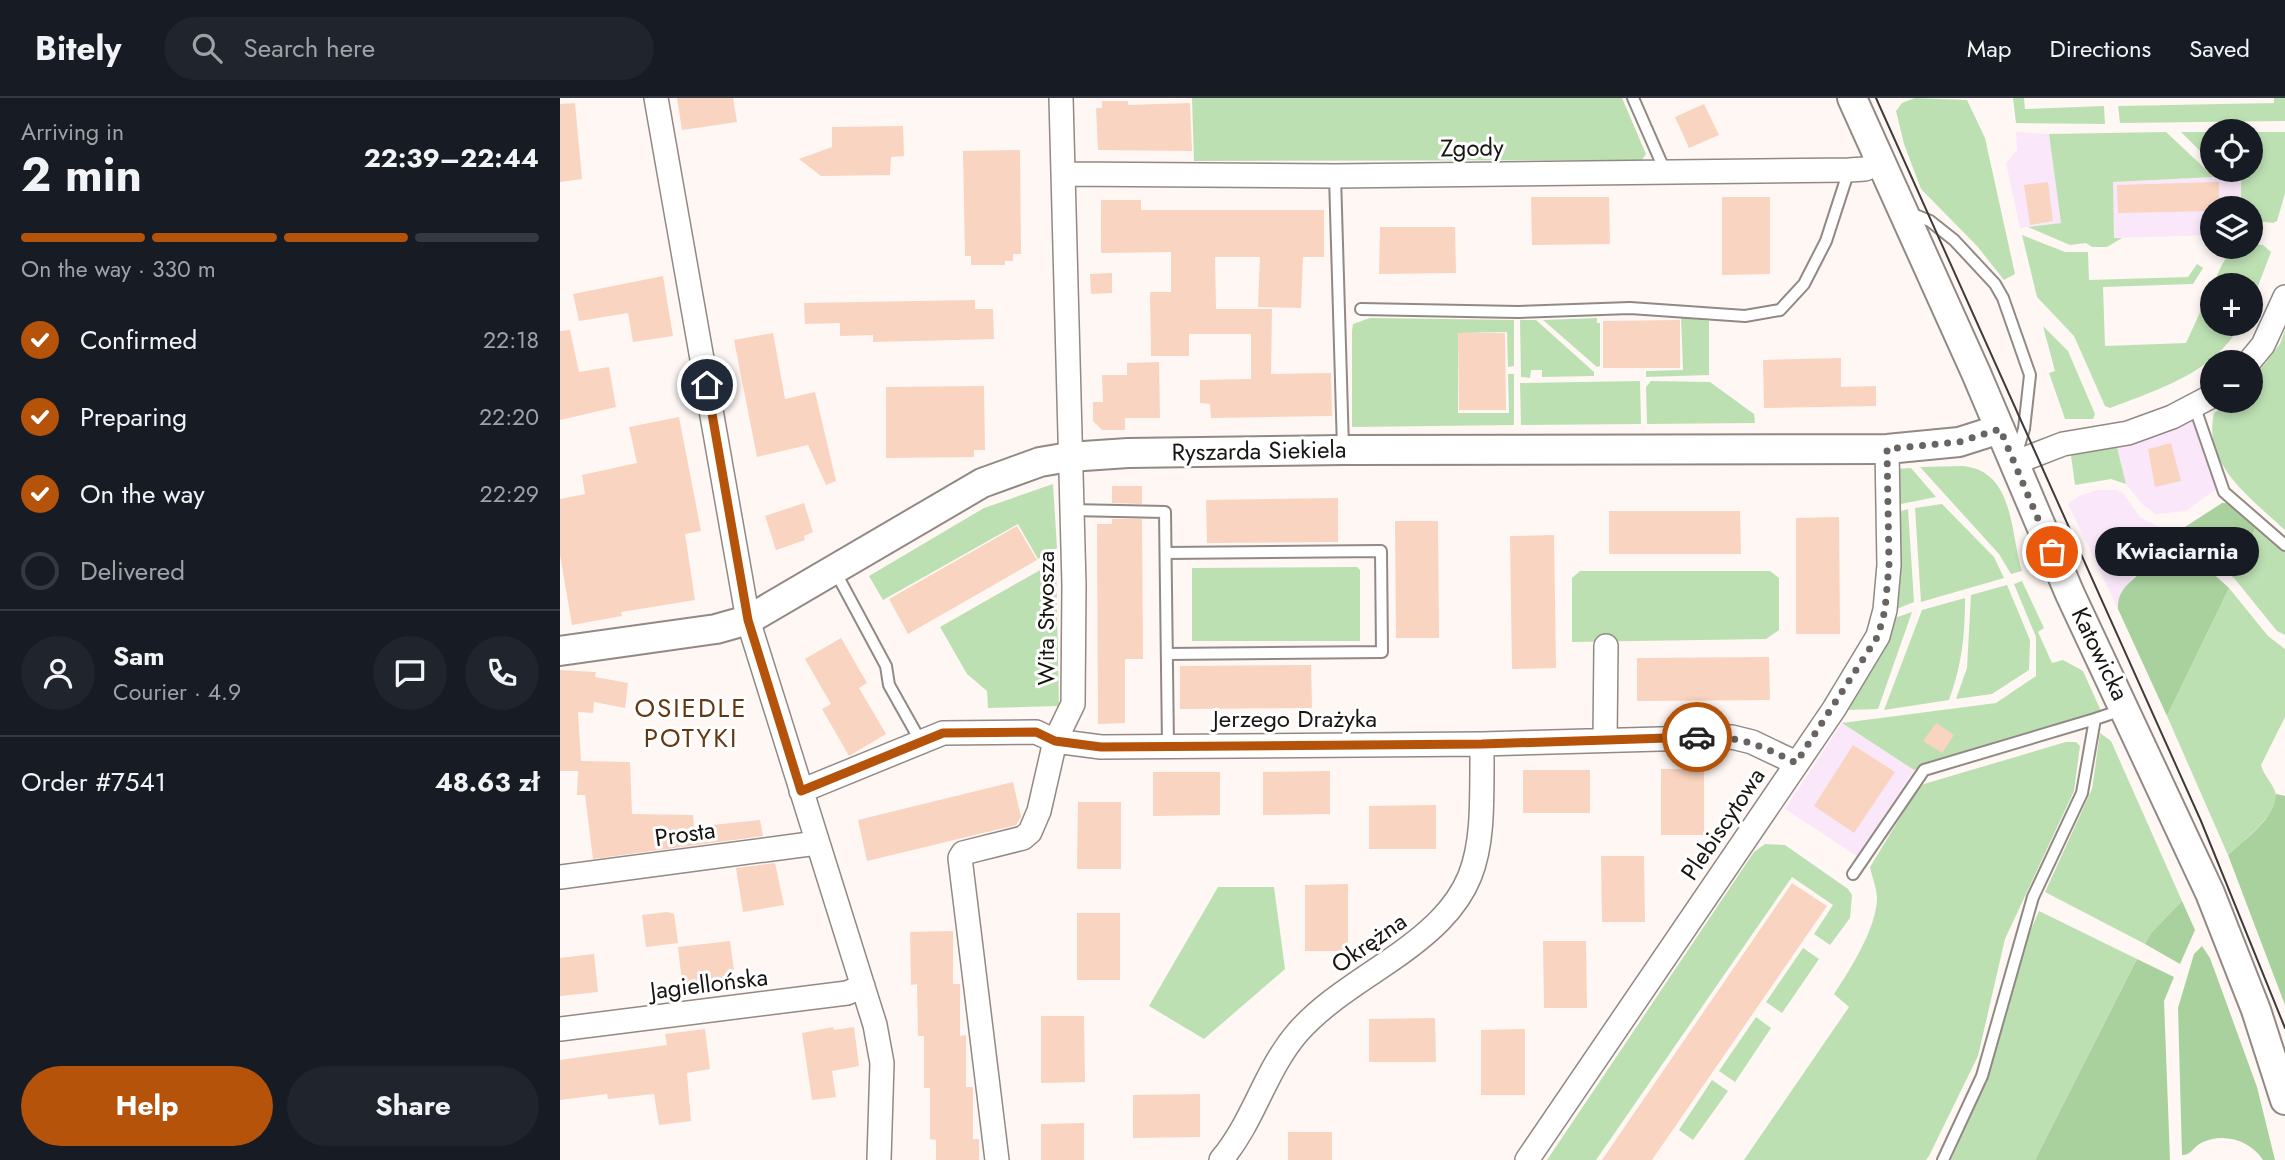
<!DOCTYPE html>
<meta charset="utf-8">
<style>
:root{--surface:#171b24;--page:#20242c;--text:#f1f3f6;--muted:#9ea1a6;--line:#363941;--accent:#b45309}
body{margin:0;font-family:Jost,sans-serif;background:var(--page);color:var(--text);height:100vh;display:flex;flex-direction:column;font-size:26px;white-space:nowrap}
*{box-sizing:border-box;margin:0}
p{font-size:23px;color:var(--muted)}
.icon{flex:none;width:38px;height:38px;fill:none;stroke:currentColor;stroke-width:2;stroke-linecap:round;stroke-linejoin:round}
.map{position:relative;flex:1;overflow:hidden}
.sheet{display:flex;flex-direction:column;background:var(--surface);width:560px}
.sheet>*{flex:none}
.buttons{position:absolute;left:1640px;top:21px;display:grid;gap:14px}
.buttons a{display:grid;place-items:center;width:63px;height:63px;border-radius:50%;background:var(--surface);box-shadow:0 4px 10px #0003;font-size:35px}
.pin{position:absolute;display:grid;place-items:center;width:60px;height:60px;color:#fff;margin:-30px;border:4px solid #fff;border-radius:50%;box-shadow:0 2px 7px #0007}
.courier{position:absolute;display:grid;place-items:center;width:70px;height:70px;margin:-35px;border:5px solid #b45309;border-radius:50%;background:#fff;color:#222;box-shadow:0 2px 9px #0007}
.bubble{position:absolute;height:49px;border-radius:24px;background:var(--surface);box-shadow:0 4px 10px #0003;font-size:23px;font-weight:700;line-height:49px;text-align:center}
.overview em{font-style:normal;font-weight:700}
.overview div{display:flex;flex-direction:column-reverse}
.overview{display:flex;align-items:center;justify-content:space-between;height:119px;padding:0 21px}
h1{font-size:46px;font-weight:700;line-height:52px}
.bar{display:grid;grid-template-columns:repeat(4,1fr);gap:10px 7px;align-content:center;height:84px;padding:0 21px}
.bar i{height:9px;border-radius:5px;background:var(--line)}
.bar .current{background:var(--accent)}
.bar p{grid-column:span 4}
.line{display:flex;align-items:center;gap:18px;padding:0 21px;border-top:2px solid var(--line)}
.line div{flex:1}
.round{display:grid;place-items:center;flex:none;width:74px;height:74px;border-radius:37px;background:var(--page)}
ol{padding:0 21px;list-style:none}
li{display:flex;align-items:center;gap:21px;height:77px}
li p{margin-inline-start:auto}
li .icon{padding:7px;border-radius:50%;background:var(--accent);color:#fff;stroke-width:4}
li:last-child{color:var(--muted)}
li i{width:38px;height:38px;border:4px solid var(--line);border-radius:50%}
.button{display:flex;gap:14px;margin-top:auto;padding:14px 21px}
.button a{flex:1;height:80px;border-radius:42px;background:var(--accent);color:#fff;font-size:28px;font-weight:700;line-height:80px;text-align:center}
.button a+a{background:var(--page);color:var(--text)}
header{display:flex;align-items:center;gap:42px;box-sizing:border-box;height:98px;padding:0 35px;background:var(--surface);border-bottom:2px solid var(--line)}
header strong{font-size:33px}
nav{display:flex;gap:38px;margin-inline-start:auto;font-size:24px}
.search{width:490px;height:63px;background:var(--page);display:flex;align-items:center;gap:18px;box-sizing:border-box;padding:0 24px;border-radius:38px;color:var(--muted);font-size:26px}
main{display:flex;flex:1;min-height:0}
.map>svg:first-child{display:block}
</style>
<header>
<strong>Bitely</strong>
<div class="search"><svg class="icon" aria-label="search" viewBox="0 0 24 24"><circle cx="10" cy="10" r="6"/><path d="M15 15l6 6"/></svg>Search here</div>
<nav><a>Map</a><a>Directions</a><a>Saved</a></nav>
</header>
<main>
<section class="sheet">
<div class="overview"><div><h1>2 min</h1><p>Arriving in</p></div><em>22:39–22:44</em></div>
<div class="bar"><i class="current"></i><i class="current"></i><i class="current"></i><i></i><p>On the way · 330 m</p></div>
<ol>
<li><svg class="icon" aria-label="check" viewBox="0 0 24 24"><path d="M5 12l5 5 9-10"/></svg>Confirmed<p>22:18</p></li>
<li><svg class="icon" aria-label="check" viewBox="0 0 24 24"><path d="M5 12l5 5 9-10"/></svg>Preparing<p>22:20</p></li>
<li><svg class="icon" aria-label="check" viewBox="0 0 24 24"><path d="M5 12l5 5 9-10"/></svg>On the way<p>22:29</p></li>
<li><i></i>Delivered</li>
</ol>
<div class="line" style="height:126px"><a class="round"><svg class="icon" aria-label="person" viewBox="0 0 24 24"><circle cx="12" cy="8" r="4"/><path d="M4 21q1-7 8-7t8 7"/></svg></a><div><b>Sam</b><p>Courier · 4.9</p></div><a class="round"><svg class="icon" aria-label="chat" viewBox="0 0 24 24"><path d="M4 5h16v11H9l-5 4z"/></svg></a><a class="round"><svg class="icon" aria-label="phone" viewBox="0 0 24 24"><path d="M5 4h4l2 5-3 2q2 4 5 5l2-3 5 2v4C11 20 4 13 5 4z"/></svg></a></div>
<div class="line" style="height:91px"><div>Order #7541</div><b>48.63 zł</b></div>
<div class="button"><a>Help</a><a>Share</a></div>
</section>
<div class="map">
<svg width="1725" height="1062" viewBox="0 0 1725 1062">
<rect width="100%" height="100%" fill="#fef7f4"/>
<!-- commercial -->
<path fill="#fae8fa" d="M1456 34 1489 36 1501 125 1460 130 1446 65 1457 52Z
M1681 78V110H1652V137L1554 140 1552 84Z
M1631 319 1656 391 1626 413 1596 416 1583 407 1566 386 1556 345Z
M1537 392H1557L1564 396 1580 419 1605 432 1598 436 1582 472 1571 481 1558 503V511L1508 406 1519 398Z
M1282 625 1354 672 1297 758 1225 711Z"/>
<!-- green -->
<path fill="#bde0b3" d="M632 0H1062L1086 56 1082 62 634 63Z
M1355 0 1407 2 1425 40 1455 176 1444 182 1417 148 1361 91 1344 46 1336 13 1342 5Z
M1453 0H1464L1465 11 1544 8 1545 26 1456 25Z
M1714 0H1725V23L1560 25 1558 8 1714 5Z
M1606 34 1654 79 1553 84 1554 140H1562L1547 149H1532L1526 145 1510 147 1468 129 1501 125 1489 36Z
M1621 34H1652V65Z
M1691 34H1725V95L1717 123 1713 125 1691 122 1690 110H1681V78L1665 79 1658 72H1690Z
M1462 137 1505 154H1528L1529 182 1628 179 1637 166 1643 170 1633 186 1543 189 1545 248 1626 245 1652 188V226H1681C1654 275 1599 291 1550 310L1545 308 1514 238 1477 199Z
M1691 146 1703 147 1711 154 1691 206 1690 187H1653C1662 167 1666 149 1690 149Z
M1121 219 1149 223V277L1086 279V273L1123 272Z
M810 220 954 222V268L948 269 947 234 898 235V315H949L948 276H954V327L792 329V233L793 226Z
M1037 220V225H1040V268L1037 269 983 222Z
M960 222H976L1034 274V278L982 279V272H971L970 280 961 279Z
M1483 228 1508 253 1535 316 1533 321H1505L1489 275 1495 273Z
M1725 232V432C1692 401 1642 367 1654 315L1670 303H1690L1691 284 1720 246Z
M1080 283 1081 326 961 327 960 285Z
M1091 283 1150 284 1194 316 1195 325 1087 326 1086 289Z
M1556 345 1566 386 1551 381 1515 387 1510 350Z
M1403 368C1455 373 1450 436 1462 473L1451 476 1439 456 1360 369Z
M1351 370 1376 399 1331 408V371Z
M493 386 497 450 478 461 458 426 323 502 309 478 424 410Z
M1382 406 1434 459 1444 480 1361 504 1355 410Z
M1348 411 1354 504 1329 514 1332 416Z
M1697 426 1725 453V537L1717 533 1674 480Z
M496 463 499 608 428 610 427 593 407 576 380 529Z
M797 469 800 472V543H632V470Z
M1020 473H1210L1219 480V532L1206 541 1012 544V480Z
M1462 483 1484 530 1478 534 1492 565 1503 562 1523 573 1541 613 1354 672 1282 625 1436 605 1476 578V539L1454 486Z
M1447 487 1470 542 1469 572 1432 596 1396 601 1407 570 1411 497Z
M1669 490 1708 538 1725 551V619L1701 667C1704 679 1714 686 1716 697 1720 715 1680 745 1668 757L1607 618Z
M1405 500C1405 537 1402 567 1389 602L1324 612 1362 512Z
M1352 514 1318 611 1286 612 1326 523Z
M1540 635 1551 643 1622 803 1591 835 1585 846 1485 794 1532 691Z
M1506 644H1516L1520 648 1514 693 1445 841 1418 958 1369 1058 1366 1062H1184L1289 909 1274 896C1290 872 1316 831 1317 801 1317 791 1312 779 1310 769L1357 692 1364 686Z
M1205 746 1225 747 1288 791 1292 797 1290 820 1270 847 1254 836 1273 807 1232 779 1036 1062H987L1194 754Z
M658 789H714L725 871 644 941 589 908Z
M1479 813 1577 861 1475 1062H1391L1427 979 1465 845Z
M1243 850 1259 861 1222 915 1206 904Z
M1196 919 1211 930 1175 984 1159 973Z
M1152 982 1168 993 1133 1042 1119 1032Z"/>
<!-- forest -->
<path fill="#a9d19e" d="M1662 405H1668L1697 426 1674 480 1630 438 1625 429Z
M1605 432 1669 490 1607 618 1558 511C1557 489 1573 485 1583 470 1593 456 1589 440 1605 432Z
M1716 696 1725 698V907L1668 757C1685 741 1716 720 1716 696Z
M1622 803 1635 832 1620 866 1585 846 1591 835Z
M1642 848 1650 860 1697 989 1715 1062H1703C1690 1042 1663 1034 1641 1045 1633 1049 1632 1057 1622 1057L1618 910 1634 856Z
M1577 861 1614 879 1604 903 1610 1062H1475Z"/>
<!-- building -->
<path fill="#f9d4c0" d="M117 0H173L177 24 122 32Z
M542 3H568V7L630 5 632 53 538 52 536 10H542Z
M15 5 22 81 0 84V6Z
M1144 6 1159 37 1129 50 1115 19Z
M343 28 344 58 331 59 330 77 261 78 239 61 272 49V29Z
M460 52 461 156H453V163H445V167H411V158H405L403 53Z
M1488 84 1493 123 1470 127 1464 87Z
M1659 84V110L1652 113 1558 115 1557 87Z
M971 99H1049L1050 146 972 147Z
M1162 99H1210V176L1162 177Z
M541 102H581V112H764V159H743L741 210 698 209 700 159H655L656 211H712L711 276 771 275 772 318 651 320 650 306 640 305V282L691 281V236H629V258H591L590 194H611V154L541 155Z
M820 129H895L896 175 819 176Z
M552 175V195L531 196 530 176Z
M103 178 113 238 73 244 68 215 19 223 13 196Z
M415 202V211H433L434 241 313 244V237L280 238V225L245 226 244 205Z
M1120 222V270H1043V223Z
M10 232 19 274 49 269 56 309 0 322V233Z
M213 235 225 301 255 294 276 383 266 387 248 347 197 359 174 242Z
M898 235H945L946 312H899Z
M1281 260V289L1316 288V308L1204 310 1203 262Z
M599 264 600 320H565V332H542L533 323V304H543L542 277H567V265Z
M424 288 425 352H414V359L326 360V289Z
M119 319 141 433 125 436 135 502 61 514 62 518 12 527 0 457V401L25 396 22 377 77 365 69 329Z
M1611 345 1621 383 1595 389 1588 351Z
M552 388H582V406L552 405Z
M778 400V444L647 445 646 402Z
M244 405 253 434 244 438 245 442 216 452 205 418Z
M1049 413H1180L1181 456H1049Z
M1279 419 1280 536H1236V420Z
M552 421H582L583 561H565V625L538 626 537 426H552Z
M835 423H878L879 540H836Z
M457 428 477 462 348 536 329 501Z
M994 437 996 570 952 571 950 438Z
M1567 443 1575 462 1551 471 1543 453Z
M281 540 307 585 299 590 326 636 289 658 262 611 271 606 245 561Z
M1209 559 1210 602 1077 603V560Z
M751 567 752 610 620 611V568Z
M0 572 36 574 35 579 68 585 65 610 34 604 33 615 18 614 21 663 70 664 72 716 133 717 134 729 200 722 203 738 33 761 25 697H17L18 673H0Z
M1376 625 1394 637 1382 655 1363 643Z
M1293 647 1335 674 1294 735 1254 708Z
M1101 671H1144V737H1101Z
M963 672H1030V715H963Z
M770 673V716L703 717V674Z
M593 674H660V717L593 718Z
M453 684 461 719 456 727 307 763 298 722Z
M518 704H561V771H517Z
M876 707V751H809V708Z
M1041 758H1084L1085 824H1042Z
M215 765 224 807 183 814 176 770Z
M1232 785 1267 808 1092 1062H1042Z
M788 786V853H745V787Z
M107 814 114 816 118 845 86 849 82 817Z
M517 815H560V882H517Z
M393 833V886H400V938L406 937V989H413V1041H419V1062H376V1042L370 1041V990H364V938H358L357 886 351 887 350 834Z
M170 843 176 887 123 893 118 849Z
M983 843H1026L1027 910H984Z
M34 856 38 894 0 898V860Z
M481 918H524L525 984 481 985Z
M875 920 876 964H809V921Z
M273 929 274 932 294 929 299 968 272 973 276 999 252 1002 242 935Z
M145 931 150 971 127 975 131 1023 99 1027 94 996 48 1001 47 996 0 1002V962L107 947 105 936Z
M965 931V997H921V932Z
M640 996V1039L573 1040V997Z
M524 1025V1062H481V1026Z
M728 1034H772V1062H728Z"/>
<g fill="none" stroke-linecap="round" stroke-linejoin="round">
<!-- service casing -->
<g stroke="#928984" stroke-width="14">
<path id="service" d="M1073 0 1105 73
M775 78 783 350
M1350 115 1370 123 1394 142 1435 186 1443 200 1470 277 1464 331 1457 354
M801 211 958 214 1070 210 1185 218 1220 212 1244 186 1266 143 1289 72
M1634 307 1664 394 1725 447
M511 412 605 414 608 648
M606 455 821 453 822 554 607 556
M275 473 326 568 329 587 361 644
M1293 776 1364 672 1535 621
M1383 1062 1422 978 1473 799 1522 695 1535 621 1562 612"/>
</g>
<!-- minor casing -->
<g stroke="#928984" stroke-width="26">
<path id="minor" d="M96 0 188 522 315 927 322 965 319 1062
M503 76 775 78 1289 72 1305 71 1320 65
M1689 264 1703 247 1725 199
M1454 365 1503 346 1568 335 1612 319 1652 298
M1045 642 1046 548
M241 693 383 635 476 634 495 643 541 649 922 646 1172 639 1192 644 1236 665
M0 779 257 745
M0 931 287 895 303 888
M437 1062 400 760 403 755 463 740 470 734 479 713 495 643 513 606 514 487 501 0
M661 1062C694 1023 705 972 738 934 762 907 793 888 822 868 926 799 922 763 922 646
M967 1062 1274 611 1318 538 1325 512 1329 467 1327 351"/>
</g>
<!-- tertiary casing -->
<g stroke="#928984" stroke-width="32">
<path id="tertiary" d="M1292 0 1416 275 1510 496 1650 795 1696 912 1725 1002
M0 553 156 531 188 522 422 385 480 364 509 359 568 355 783 352 1327 351 1399 344 1440 331"/>
</g>
<!-- service -->
<use href="#service" stroke="#fff" stroke-width="10"/>
<!-- minor -->
<use href="#minor" stroke="#fff" stroke-width="23"/>
<!-- tertiary -->
<use href="#tertiary" stroke="#fff" stroke-width="28"/>
<!-- tram -->
<path stroke="#3f3b39" stroke-width="2" d="M1316 0 1641 723 1725 930"/>
</g>
<g fill="none" stroke-linecap="round" stroke-linejoin="round">
<!-- done -->
<path stroke="#686462" stroke-width="7" stroke-dasharray="0 12.6" d="M1137 639C1178 637 1200 647 1236 665L1318 538 1325 512 1329 467 1327 351 1399 344 1440 331 1492 454"/>
<!-- route -->
<path stroke="#b45309" stroke-width="9" d="M147 287 188 522 241 693 383 635 476 634 495 643 541 649 922 646 1137 639"/>
</g>
<g text-anchor="middle" stroke-width="6" stroke-linejoin="round" paint-order="stroke">
<!-- street labels -->
<g font-size="24" fill="#181513" stroke="#fff">
<text transform="translate(912 50) rotate(-1)" y="8">Zgody</text>
<text transform="translate(699 353) rotate(-1)" y="8">Ryszarda Siekiela</text>
<text transform="translate(486 520) rotate(-90)" y="8">Wita Stwosza</text>
<text transform="translate(1540 556) rotate(64)" y="8">Katowicka</text>
<text x="735" y="629">Jerzego Drażyka</text>
<text transform="translate(1163 726) rotate(-56)" y="8">Plebiscytowa</text>
<text transform="translate(125 736) rotate(-8)" y="8">Prosta</text>
<text transform="translate(809 845) rotate(-35)" y="8">Okrężna</text>
<text transform="translate(149 886) rotate(-7)" y="8">Jagiellońska</text>
</g>
<!-- neighbourhood labels -->
<g font-size="26" letter-spacing="2" fill="#643812" stroke="#fff">
<text x="131" y="619">OSIEDLE<tspan x="131" dy="30">POTYKI</tspan></text>
</g>
</g>
</svg>
<div class="buttons">
<a><svg class="icon" aria-label="locate" viewBox="0 0 24 24"><circle cx="12" cy="12" r="6"/><path d="M12 2v4M12 18v4M2 12h4M18 12h4"/></svg></a>
<a><svg class="icon" aria-label="layers" viewBox="0 0 24 24"><path d="M12 4l9 5-9 5-9-5zM3 14l9 5 9-5"/></svg></a>
<a>+</a>
<a>−</a>
</div>
<div class="pin" style="left:1492px;top:454px;background:#ea580c"><svg class="icon" aria-label="bag" viewBox="0 0 24 24"><path d="M5 8h14l-1 12H6zM9 8a3 3 0 0 1 6 0"/></svg></div>
<div class="pin" style="left:147px;top:287px;background:#1f2937"><svg class="icon" aria-label="home" viewBox="0 0 24 24"><path d="M3 11l9-7 9 7M6 9v11h12V9"/></svg></div>
<div class="courier" style="left:1137px;top:639px"><svg class="icon" aria-label="car" viewBox="0 0 24 24"><path d="M5 17H2v-5l4-1 3-4h7l3 4 3 1v5h-3M9 17h6M6 11h13"/><circle cx="7" cy="17" r="2"/><circle cx="17" cy="17" r="2"/></svg></div>
<div class="bubble" style="left:1535px;top:429px;width:164px">Kwiaciarnia</div>
</div>
</main>
